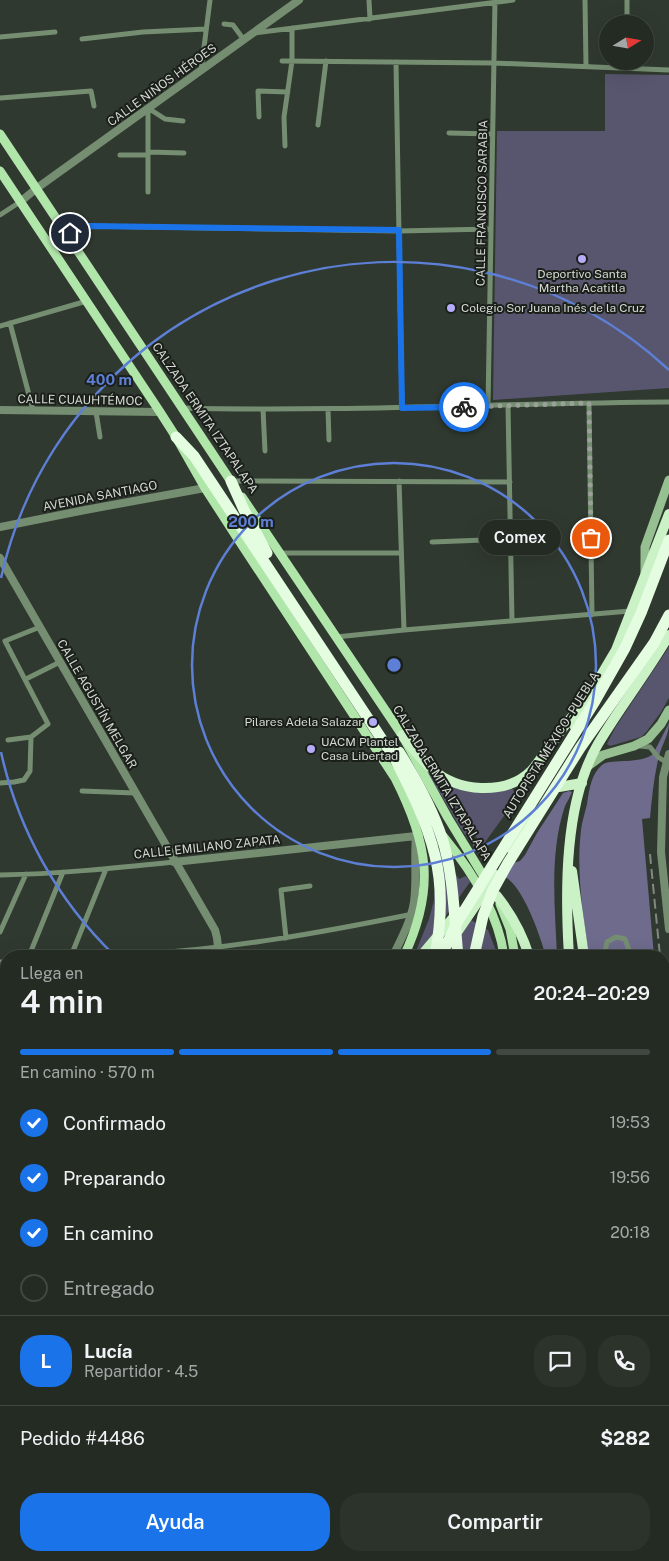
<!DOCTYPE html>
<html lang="es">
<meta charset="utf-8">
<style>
:root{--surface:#242b23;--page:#2c332b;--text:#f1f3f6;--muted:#a3a7a6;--line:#414741;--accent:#1a73e8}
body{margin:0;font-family:"Public Sans",sans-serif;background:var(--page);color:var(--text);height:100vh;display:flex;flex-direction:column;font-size:19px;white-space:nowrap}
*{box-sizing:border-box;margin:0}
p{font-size:16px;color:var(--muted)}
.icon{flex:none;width:28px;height:28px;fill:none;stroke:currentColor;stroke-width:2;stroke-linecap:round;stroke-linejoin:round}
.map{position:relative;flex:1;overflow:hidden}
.side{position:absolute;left:0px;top:950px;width:670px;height:611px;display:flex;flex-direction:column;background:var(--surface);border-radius:20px 20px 0 0;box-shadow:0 5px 20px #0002,0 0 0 1px var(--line)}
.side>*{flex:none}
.needle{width:32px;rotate:79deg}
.fabs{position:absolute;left:599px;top:15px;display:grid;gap:10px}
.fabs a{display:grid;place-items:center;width:55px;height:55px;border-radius:50%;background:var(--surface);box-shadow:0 5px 20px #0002,0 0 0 1px var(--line);font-size:25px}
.pin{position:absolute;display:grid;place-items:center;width:42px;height:42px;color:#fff;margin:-21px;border:2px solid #fff;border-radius:50%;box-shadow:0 1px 5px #0007}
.courier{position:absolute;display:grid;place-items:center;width:50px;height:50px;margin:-25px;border:4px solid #1a73e8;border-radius:50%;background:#fff;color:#222;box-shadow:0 1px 6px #0007}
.bubble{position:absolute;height:35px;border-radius:18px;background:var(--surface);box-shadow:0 5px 20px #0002,0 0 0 1px var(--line);font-size:16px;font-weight:600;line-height:35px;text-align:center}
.head em{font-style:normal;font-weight:600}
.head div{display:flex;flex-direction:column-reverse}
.head{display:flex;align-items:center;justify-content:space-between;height:85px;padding:0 20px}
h1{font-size:32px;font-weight:600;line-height:38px}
.bar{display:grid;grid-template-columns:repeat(4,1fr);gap:8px 5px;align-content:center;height:60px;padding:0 20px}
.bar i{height:6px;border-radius:4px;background:var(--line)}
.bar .on{background:var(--accent)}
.bar p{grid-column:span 4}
.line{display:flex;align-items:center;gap:12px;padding:0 20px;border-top:1px solid var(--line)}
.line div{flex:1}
.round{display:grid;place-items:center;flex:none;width:52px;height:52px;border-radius:20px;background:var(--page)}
ol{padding:0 20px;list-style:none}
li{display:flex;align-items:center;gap:15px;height:55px}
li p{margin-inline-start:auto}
li .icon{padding:5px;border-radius:50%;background:var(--accent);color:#fff;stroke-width:4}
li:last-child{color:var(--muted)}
li i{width:28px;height:28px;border:2px solid var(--line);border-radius:50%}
.cta{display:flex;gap:10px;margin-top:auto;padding:10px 20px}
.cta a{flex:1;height:58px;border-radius:20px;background:var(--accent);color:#fff;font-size:20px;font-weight:600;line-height:58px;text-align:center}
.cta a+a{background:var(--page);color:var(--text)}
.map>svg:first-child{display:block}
</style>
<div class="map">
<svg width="669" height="1561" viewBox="0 0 669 1561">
<rect width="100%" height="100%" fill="#30392f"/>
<!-- green -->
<path fill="#58566e" d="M605 74 669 75V388L493 400 497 131H605Z
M669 647V698L661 712 647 731 641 737 610 746 607 744 615 728Z
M425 768 440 779 512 788 515 793 506 805 510 813 507 817 504 816 483 845 472 832 470 835 481 849 479 854 461 829Z
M411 802 440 840 437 847 459 879 466 876 470 882 417 956H414L429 919 434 900 435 882 428 842 425 840Z
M471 920 488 930 498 956H448Z"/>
<!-- forest -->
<path fill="#6e6b8d" d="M669 723C669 735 662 744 659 756 654 776 652 797 650 818L642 819 654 956H589C583 915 576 872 581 830 582 821 585 813 587 804 589 791 591 774 602 765 609 758 640 765 653 754Z
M569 791 572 792C570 797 567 802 565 806 549 853 555 908 557 956H546C540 936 524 887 505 877L513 863 520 861 525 855 537 833 563 793Z"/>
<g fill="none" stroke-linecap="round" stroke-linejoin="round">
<!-- minor -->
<path stroke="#758e72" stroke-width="5" d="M369 0 370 19
M585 0 586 66
M224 24 233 25 244 40
M627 24V0
M254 33 513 0
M0 37 55 32
M82 39 143 32 206 29
M282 61 494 63 669 70
M396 62 402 408
M201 71 210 0
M0 98 91 91 94 106
M148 108 165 119 183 121
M259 117 258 91 288 92
M318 125 326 61
M449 133 493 134
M285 146 284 117 292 61V28
M148 152 184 153
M120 155H148
M148 192V108
M0 215 20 202
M68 236 78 229 88 226 399 231 491 229
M10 323 33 410
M0 326 87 301
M589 403 592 615
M488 406 495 0
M508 406 512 621
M182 408C345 412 507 403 669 402
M263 409 265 451
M328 409 329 440
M96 412 100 437
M231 481 510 482
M399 481 404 630
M432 542 511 539
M281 553H401
M336 637 404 630 630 611
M26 679 60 662
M8 740 31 737 48 724 5 641 40 627
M640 746 650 747 658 757 666 762
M0 783 14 782 24 780 30 771 31 737
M82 791 135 793
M0 875C58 874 116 868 174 862
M0 932 26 874
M286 938 281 890 310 886
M72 954C95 954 118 955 141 954 231 949 324 932 413 914
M29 956 63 872
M71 956 106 869
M604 956 607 942 616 937 625 939 629 950 625 956
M0 962H6
M0 1097 6 1044
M0 1133H6
M0 1173H6
M0 1218H6
M0 1316H6
M0 1395H6
M0 1430H6
M0 1458H6
M0 1499 6 1498
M164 1555 176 1561
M0 1558 64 1561
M111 1561 112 1555
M153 1561V1555
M237 1561 257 1560"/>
<!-- tertiary -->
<path stroke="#758e72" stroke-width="8" d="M20 202 37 188 299 0
M0 410 160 412
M0 527 85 510 205 488
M0 558 215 930 217 938 219 956
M669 754 663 777 661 852 669 929
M174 862 416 836
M393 956C401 939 411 921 414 902 417 880 414 858 416 836L419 835
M0 1263H6
M256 1561 259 1555
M535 1561 536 1555
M563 1561V1555"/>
<!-- secondary -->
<path stroke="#97c092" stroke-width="9" d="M645 573V547L669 480
M588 766 603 755 634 746 648 739 661 724 669 710"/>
<!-- primary -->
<path stroke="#b1e6ab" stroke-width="9" d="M0 134 234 486
M0 171 160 412 176 437 205 488 236 536 395 778C428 843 436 888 404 956
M242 497 402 735 448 818 487 882
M443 836C471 870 498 911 504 956
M500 904 510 929 515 956
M543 1561V1555
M554 1561V1555"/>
<!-- trunk -->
<path stroke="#caf2c6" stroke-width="10" d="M575 727 583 706 616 650 669 514
M402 735C411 746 420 759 432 769 457 792 505 796 531 771 536 766 540 759 545 753 556 737 566 722 580 708
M559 787 582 783
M511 849 530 816
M572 871 584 956
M497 896C512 915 522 933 529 956
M458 931 496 875
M421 956 458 912
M569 956C565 891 564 802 598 744 620 707 647 673 669 635
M274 1561 277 1555
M319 1561 322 1555"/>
<!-- motorway -->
<path stroke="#e4fde1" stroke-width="11" d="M176 437 194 456 395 759C411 790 427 822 435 856 443 888 441 924 435 956
M231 481 244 510 267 553
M399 752C416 779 432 808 442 838 454 875 454 918 458 956
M441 956 458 921 595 701 625 648 641 613 669 540
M474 956 483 916 493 890 508 863 580 748 654 643 669 615
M290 1561 293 1555
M306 1561 309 1555"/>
<!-- rail -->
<path stroke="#818980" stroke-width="2" stroke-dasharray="10 5" stroke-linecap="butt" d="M650 854 660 956
M664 997 669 1044
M664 1113 669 1168"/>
</g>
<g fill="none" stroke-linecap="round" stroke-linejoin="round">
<!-- done -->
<path stroke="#9aa199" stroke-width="5" stroke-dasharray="0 9" d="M464 407 589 403 591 538"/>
<!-- route -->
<path stroke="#1a73e8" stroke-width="6" d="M70 233 78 229 88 226 399 230 402 408 464 407"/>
</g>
<!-- distance rings -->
<g fill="none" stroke="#5d7fd6" stroke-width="2.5">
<circle cx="394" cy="665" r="202"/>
<path d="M114 955A403 403 0 0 1 1 752M1 578A403 403 0 0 1 669 370"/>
</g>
<!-- markers -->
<g fill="#b5acf9" stroke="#1b1f1a" stroke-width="2">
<circle cx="582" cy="259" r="5"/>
<circle cx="451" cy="308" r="5"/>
<circle cx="373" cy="722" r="5"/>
<circle cx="311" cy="749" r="5"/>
</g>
<g text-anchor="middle" stroke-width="4" stroke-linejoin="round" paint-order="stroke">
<!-- street labels -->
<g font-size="12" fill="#d3d9d2" stroke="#1b1f1a">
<text transform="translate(162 85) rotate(-36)" y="4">CALLE NIÑOS HÉROES</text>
<text transform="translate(482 203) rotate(-89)" y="4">CALLE FRANCISCO SARABIA</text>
<text transform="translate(80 400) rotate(1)" y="4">CALLE CUAUHTÉMOC</text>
<text transform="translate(205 418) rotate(56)" y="4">CALZADA ERMITA IZTAPALAPA</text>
<text transform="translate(100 496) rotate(-11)" y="4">AVENIDA SANTIAGO</text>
<text transform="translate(97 704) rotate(60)" y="4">CALLE AGUSTÍN MELGAR</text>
<text transform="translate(551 745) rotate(-58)" y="4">AUTOPISTA MÉXICO - PUEBLA</text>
<text transform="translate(442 783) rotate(59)" y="4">CALZADA ERMITA IZTAPALAPA</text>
<text transform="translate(207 847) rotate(-6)" y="4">CALLE EMILIANO ZAPATA</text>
</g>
<!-- poi labels -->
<g font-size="12" fill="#d3d9d2" stroke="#1b1f1a" text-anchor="start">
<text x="582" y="278" text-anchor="middle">Deportivo Santa<tspan x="582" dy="14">Martha Acatitla</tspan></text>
<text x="461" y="312">Colegio Sor Juana Inés de la Cruz</text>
<text x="363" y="726" text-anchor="end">Pilares Adela Salazar</text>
<text x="321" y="746">UACM Plantel<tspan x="321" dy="14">Casa Libertad</tspan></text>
</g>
</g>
<circle cx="394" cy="665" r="8" fill="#5d7fd6" stroke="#1b1f1a" stroke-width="2.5"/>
<g font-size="15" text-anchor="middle" font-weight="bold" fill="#5d7fd6" stroke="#1b1f1a" stroke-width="4" stroke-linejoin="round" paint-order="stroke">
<text x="109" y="385">400 m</text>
<text x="251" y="527">200 m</text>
</g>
</svg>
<div class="fabs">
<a><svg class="needle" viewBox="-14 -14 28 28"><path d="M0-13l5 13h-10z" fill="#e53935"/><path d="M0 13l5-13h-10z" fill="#a3a7a6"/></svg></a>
</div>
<div class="pin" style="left:591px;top:538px;background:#ea580c"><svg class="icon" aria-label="bag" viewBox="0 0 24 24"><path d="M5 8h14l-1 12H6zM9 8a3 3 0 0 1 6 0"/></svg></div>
<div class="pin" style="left:70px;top:233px;background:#1f2937"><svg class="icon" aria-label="home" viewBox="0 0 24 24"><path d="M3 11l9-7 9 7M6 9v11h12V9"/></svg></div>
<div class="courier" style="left:464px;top:407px"><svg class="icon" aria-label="bike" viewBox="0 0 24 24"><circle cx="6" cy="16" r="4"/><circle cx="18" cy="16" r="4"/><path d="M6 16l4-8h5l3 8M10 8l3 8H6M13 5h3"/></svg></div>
<div class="bubble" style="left:479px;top:520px;width:82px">Comex</div>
<section class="side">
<div class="head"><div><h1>4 min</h1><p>Llega en</p></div><em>20:24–20:29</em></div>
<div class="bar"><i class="on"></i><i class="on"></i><i class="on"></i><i></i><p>En camino · 570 m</p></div>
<ol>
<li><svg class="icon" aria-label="check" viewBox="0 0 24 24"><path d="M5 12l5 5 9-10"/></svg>Confirmado<p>19:53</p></li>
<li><svg class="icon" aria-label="check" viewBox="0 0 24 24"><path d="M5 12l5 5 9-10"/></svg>Preparando<p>19:56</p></li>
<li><svg class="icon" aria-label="check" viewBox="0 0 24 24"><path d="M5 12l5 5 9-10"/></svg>En camino<p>20:18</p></li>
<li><i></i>Entregado</li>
</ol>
<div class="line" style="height:90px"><b class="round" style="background:var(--accent);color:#fff">L</b><div><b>Lucía</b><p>Repartidor · 4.5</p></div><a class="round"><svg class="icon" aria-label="chat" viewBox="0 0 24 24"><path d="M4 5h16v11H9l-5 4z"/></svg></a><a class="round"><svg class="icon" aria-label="phone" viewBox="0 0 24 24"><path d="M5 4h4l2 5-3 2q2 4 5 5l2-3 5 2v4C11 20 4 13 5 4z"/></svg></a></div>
<div class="line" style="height:65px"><div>Pedido #4486</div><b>$282</b></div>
<div class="cta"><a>Ayuda</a><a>Compartir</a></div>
</section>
</div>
